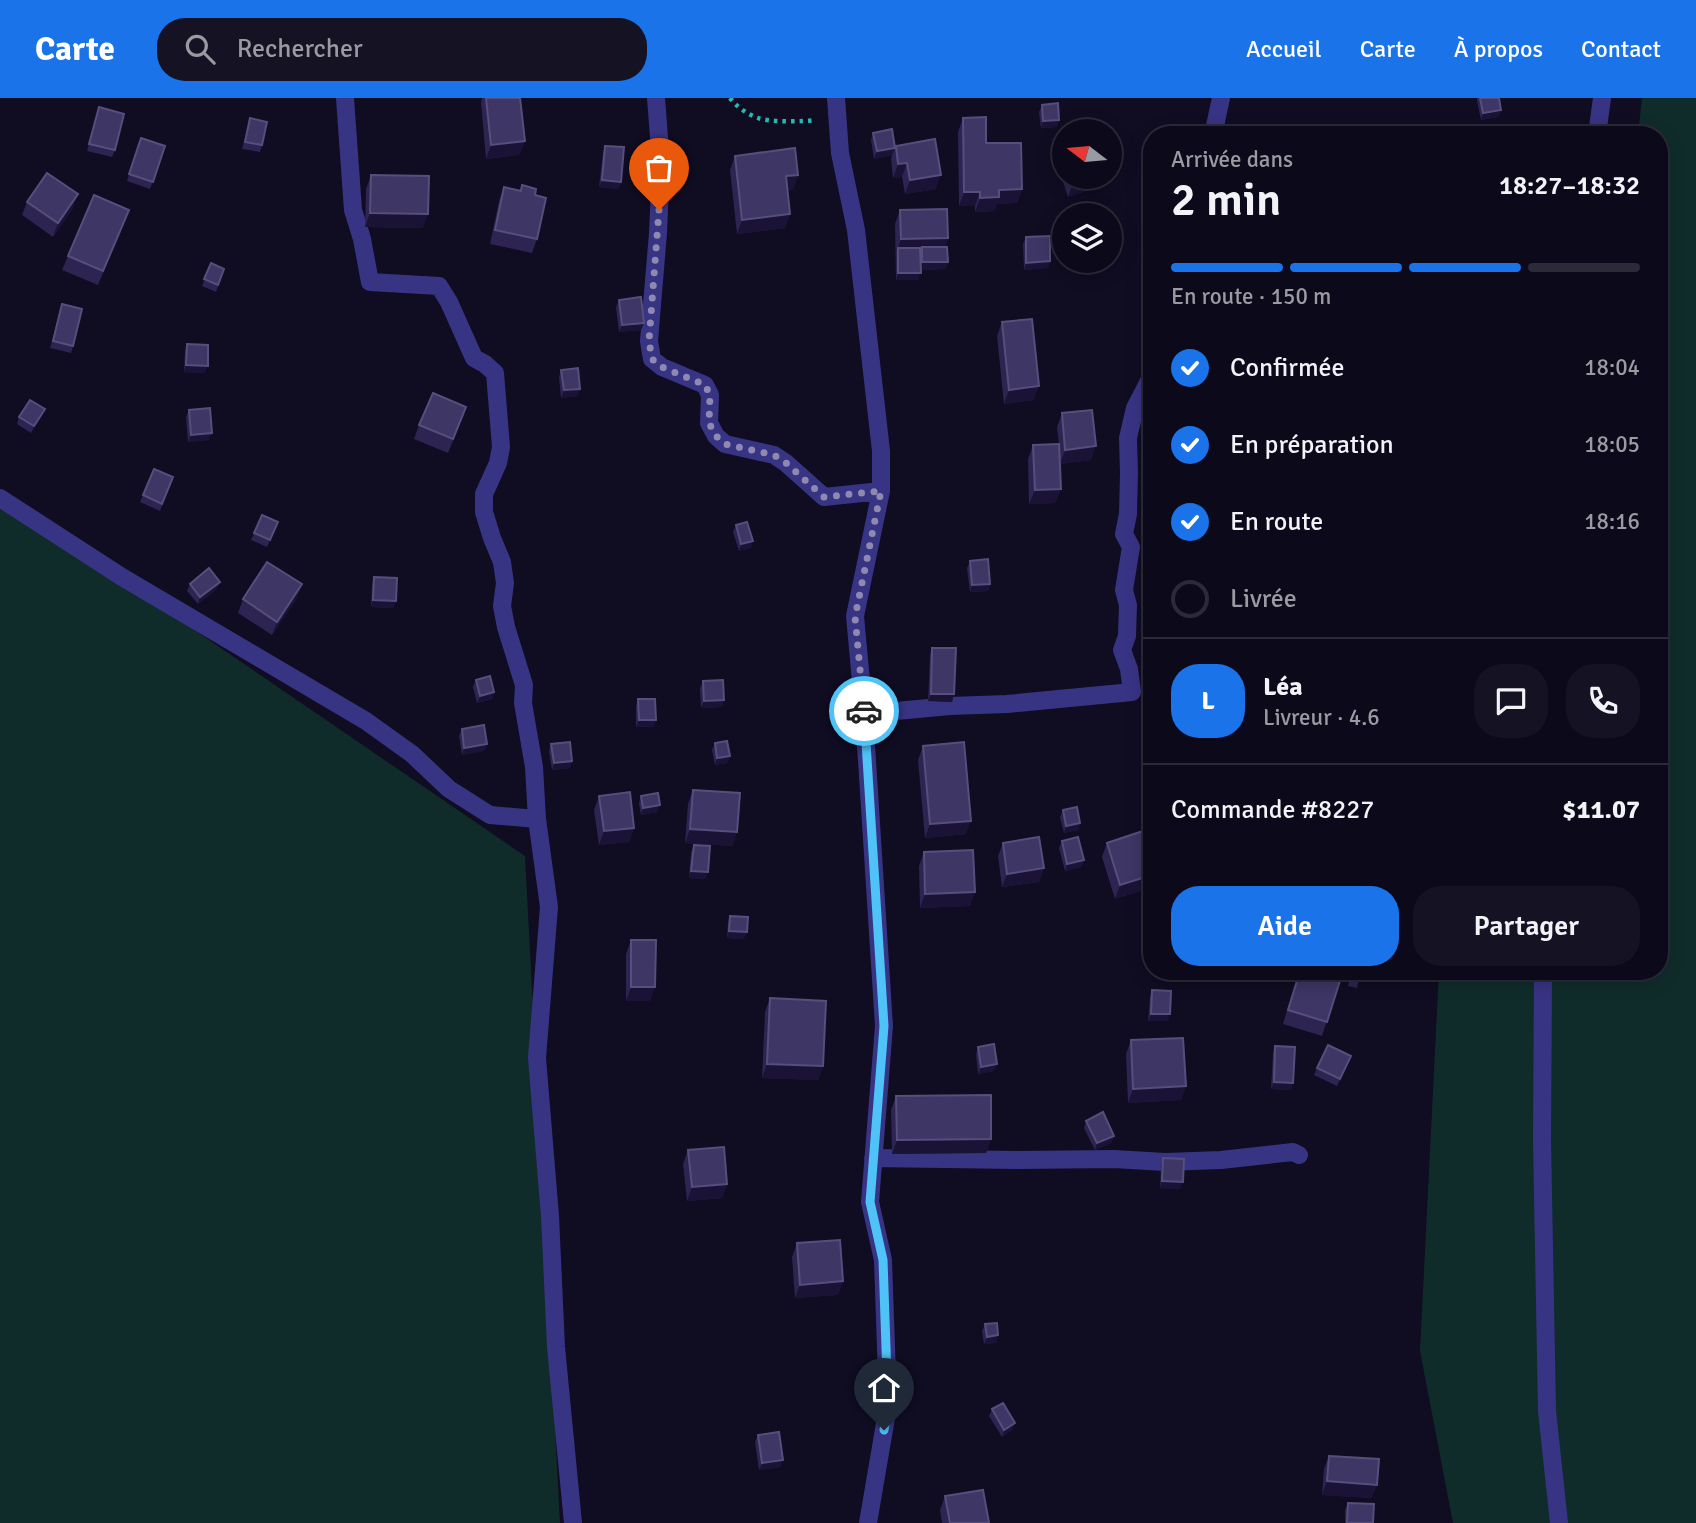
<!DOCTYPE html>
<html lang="fr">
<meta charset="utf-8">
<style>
:root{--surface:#0c091a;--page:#151223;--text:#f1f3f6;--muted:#9a9aa2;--line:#2c2a39;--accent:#1a73e8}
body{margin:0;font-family:Signika,sans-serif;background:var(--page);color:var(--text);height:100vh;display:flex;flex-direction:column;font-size:26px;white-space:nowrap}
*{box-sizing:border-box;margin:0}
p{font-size:23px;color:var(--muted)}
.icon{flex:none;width:38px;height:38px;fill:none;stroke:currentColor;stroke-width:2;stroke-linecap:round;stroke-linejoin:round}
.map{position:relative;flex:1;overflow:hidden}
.panel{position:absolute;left:1143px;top:28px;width:525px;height:854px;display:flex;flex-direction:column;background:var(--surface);border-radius:28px;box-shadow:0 4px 18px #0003,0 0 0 2px var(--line)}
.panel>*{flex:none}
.needle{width:46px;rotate:286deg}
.tools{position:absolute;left:1052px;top:21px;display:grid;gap:14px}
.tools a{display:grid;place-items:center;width:70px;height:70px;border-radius:50%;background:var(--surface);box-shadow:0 4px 18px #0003,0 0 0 2px var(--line);font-size:35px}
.pin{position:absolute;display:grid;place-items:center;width:60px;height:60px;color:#fff;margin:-72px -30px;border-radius:50% 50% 50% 0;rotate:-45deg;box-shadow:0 0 7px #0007}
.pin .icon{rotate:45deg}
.courier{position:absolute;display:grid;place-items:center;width:70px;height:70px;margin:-35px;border:5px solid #4fc3f7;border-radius:50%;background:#fff;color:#222;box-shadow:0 2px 9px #0007}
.headline em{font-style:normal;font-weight:600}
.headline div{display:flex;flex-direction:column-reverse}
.headline{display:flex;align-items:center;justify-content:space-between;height:119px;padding:0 28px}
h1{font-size:46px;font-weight:600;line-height:52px}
.bar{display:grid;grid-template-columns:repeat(4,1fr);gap:10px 7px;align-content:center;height:84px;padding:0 28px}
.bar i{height:9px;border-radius:5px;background:var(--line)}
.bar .on{background:var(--accent)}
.bar p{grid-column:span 4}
.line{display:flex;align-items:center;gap:18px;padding:0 28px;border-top:2px solid var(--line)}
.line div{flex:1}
.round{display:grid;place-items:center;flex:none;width:74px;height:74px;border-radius:28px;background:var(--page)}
ol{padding:0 28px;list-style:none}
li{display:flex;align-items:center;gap:21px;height:77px}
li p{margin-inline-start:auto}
li .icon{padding:7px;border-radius:50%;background:var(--accent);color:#fff;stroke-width:4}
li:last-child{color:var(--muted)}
li i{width:38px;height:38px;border:4px solid var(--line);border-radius:50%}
.button{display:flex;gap:14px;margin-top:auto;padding:14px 28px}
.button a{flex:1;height:80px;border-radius:28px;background:var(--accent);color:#fff;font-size:28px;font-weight:600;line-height:80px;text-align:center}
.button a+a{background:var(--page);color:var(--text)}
header{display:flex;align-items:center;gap:42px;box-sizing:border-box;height:98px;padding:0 35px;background:var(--accent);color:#fff}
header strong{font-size:33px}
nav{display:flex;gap:38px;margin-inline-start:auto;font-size:24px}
.search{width:490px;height:63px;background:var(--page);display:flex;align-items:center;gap:18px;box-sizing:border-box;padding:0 24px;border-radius:28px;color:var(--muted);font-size:26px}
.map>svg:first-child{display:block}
</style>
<header>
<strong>Carte</strong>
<div class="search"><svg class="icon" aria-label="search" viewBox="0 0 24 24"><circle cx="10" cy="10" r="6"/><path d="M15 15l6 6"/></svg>Rechercher</div>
<nav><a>Accueil</a><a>Carte</a><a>À propos</a><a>Contact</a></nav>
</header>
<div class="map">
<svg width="1696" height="1425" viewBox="0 0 1696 1425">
<rect width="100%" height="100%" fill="#100c22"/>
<!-- green -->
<path fill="#0f2c2b" d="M1642 0H1696V1425H1453L1420 1253 1439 873H1659V37H1638Z
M0 399 525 758 560 1425H0Z"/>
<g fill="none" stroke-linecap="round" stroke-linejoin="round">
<!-- path -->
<path stroke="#27b9b1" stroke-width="4.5" stroke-dasharray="3.5 5" stroke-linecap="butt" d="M730 0C737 9 747 16 758 20 769 24 803 24 816 22"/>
<!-- street -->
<path stroke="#383484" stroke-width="18" d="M345 0 353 112 362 141 370 184 439 188 449 204 474 260 485 266 495 275 501 349 498 365 484 396V414L492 440 502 464 505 485 502 508 506 529 524 587 523 605 534 669 537 721 549 809 537 960 550 1118 556 1249 573 1425
M656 0 661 65 658 135 649 243 652 261 662 269 705 287 710 297 709 325 716 338 725 346 774 357 786 365 824 399 881 393
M836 0 840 55 856 132 881 353V393L855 518 864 616 884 928 870 1104 883 1162 888 1308 868 1425
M1213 37 1221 0
M1597 37 1602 0
M0 400 122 479 366 623 412 656 449 691 490 717 537 721
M864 616 950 608 1007 606 1132 594 1129 571 1122 552 1127 538 1128 507 1124 492 1131 449 1124 436 1128 416 1129 375 1128 340 1135 310 1152 277
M1543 873 1542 1043 1547 1313 1559 1425
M873 1060 1017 1062 1114 1061 1165 1064 1221 1062 1293 1054 1299 1057"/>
</g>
<!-- wall -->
<path fill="#2d2451" d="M482 0H520L525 43 519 57 486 61 481 5Z
M1477 0H1499L1501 12 1498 19 1481 22 1477 2Z
M1042 7 1057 29 1041 30 1039 14Z
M99 9 115 52 112 59 87 53Z
M250 20 262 47 260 54 242 51Z
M963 20 986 45 1022 91 1017 105 997 106 994 113 975 114V108H959L958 34Z
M873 35 895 50 896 48 936 91 905 96 902 79 893 80 891 61 892 57 874 61 871 42Z
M141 40 165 48 150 91 127 83Z
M1064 40V79H1110L1112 84 1068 99 1054 56 1059 42Z
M605 48 621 84 618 91 599 89 603 55Z
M735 58 798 77 793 91 788 92 790 116 785 130 737 136 730 72Z
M371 77 423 130 365 129 366 91Z
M522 87 535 97 537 141 532 155 490 146 499 103 504 89 520 92Z
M27 104 73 110 53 139 22 117Z
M129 112 98 187 62 172 68 158Z
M900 112 948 140 945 149 948 164 945 171 920 172 918 182H896L895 126Z
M1026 139 1050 163 1048 170 1024 172 1023 146Z
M211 165 224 171 216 194 202 188Z
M619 202 644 225 641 232 619 234 616 209Z
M62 206 73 248 71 255 50 250Z
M1002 224 1034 302 1004 306 997 238Z
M187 246 205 275 184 274 185 253Z
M561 272 580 291 577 298 561 300 559 279Z
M189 312 209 342 188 344 186 319Z
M1062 315 1091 362 1060 366 1061 391 1055 405 1029 406 1028 361 1033 347 1059 346 1057 329Z
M42 318 31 335 17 326 19 319Z
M461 323 448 355 414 341 419 327Z
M154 371 173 379 160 413 140 404Z
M262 417 278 424 267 449 251 442Z
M1152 423V448L1143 449 1141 431 1144 424Z
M736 427 751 450 739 453 733 434Z
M970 463 990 486 988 493 970 494 967 470Z
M374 479 396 503 393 510 371 509 372 486Z
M190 486 217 491 198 506 187 493Z
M297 500 272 537 238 515 243 501Z
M932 550 954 596 952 604 928 603 930 557Z
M476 582 494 594 492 601 477 605 473 589Z
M703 583 722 609 701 610 700 590Z
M638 601 656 622 653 629H636V608Z
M462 631 487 646 484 653 462 657 459 638Z
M715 645 730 658 727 665 715 667 712 652Z
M551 646 572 663 570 670 552 672 549 653Z
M923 648 966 736 925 740 918 662Z
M693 692 737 734 732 748 685 745 688 706Z
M599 698 634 730 629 744 599 747 594 712Z
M641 698 657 714 641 717 639 705Z
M1063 712 1080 725 1078 732 1064 735 1060 719Z
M1152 730V789L1115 801 1102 759 1107 745Z
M1062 743 1084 762 1081 769 1065 773 1059 750Z
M1003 745 1044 770 1039 784 1002 789 998 758Z
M694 747 708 774 705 781 689 780 691 754Z
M924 754 975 794 970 808 920 810 919 768Z
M730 818 744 841 727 840 728 825Z
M631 842 650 903H626V856Z
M1299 873H1343L1322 938 1283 926Z
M1352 873H1361L1357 890 1348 888Z
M1152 892 1168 923H1148L1150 899Z
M770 900 823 968 818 982 762 980 765 914Z
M1131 942 1186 988 1181 1002 1128 1005 1126 956Z
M1275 948 1293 985 1291 992 1271 991 1273 955Z
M978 949 994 973 978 976 976 956Z
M1348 965 1337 988 1314 977 1317 970Z
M896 998 991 1041 986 1055 892 1056 891 1012Z
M1086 1023 1114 1038 1111 1045 1095 1052 1084 1030Z
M688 1052 727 1086 722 1100 687 1103 683 1066Z
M1163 1060 1180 1091 1160 1090 1161 1067Z
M797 1145 843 1183 838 1197 795 1200 792 1159Z
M985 1226 998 1237 996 1245 984 1246 982 1233Z
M992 1311 1015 1325 1012 1332 1002 1339 989 1318Z
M758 1337 781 1369 759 1372 755 1344Z
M1329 1358 1372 1400 1322 1397 1324 1371Z
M945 1398 989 1425H942L940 1412Z
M1348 1405 1373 1425H1345V1412Z"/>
<!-- shaded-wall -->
<path fill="#1a1336" d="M1501 12 1498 19 1481 22 1483 15Z
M1059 22 1057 29 1041 30 1043 23Z
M525 43 519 57 486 61 491 47Z
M895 50 892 57 874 61 877 53Z
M907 65 902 79 893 80 898 66Z
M1117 70 1112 84 1068 99 1073 85 1092 79H1110V73Z
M798 77 793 91 781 92 786 78Z
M941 77 936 91 905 96 910 82Z
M602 82 621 84 618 91 599 89Z
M1022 91 1017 105 997 106 994 113 975 114 980 100 999 92Z
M964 94H980L975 108H959Z
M78 96 73 110 53 139 58 125Z
M370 115 428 116 423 130 365 129Z
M790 116 785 130 737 136 742 122Z
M948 140 943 154 922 149 921 155H898V150L896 155 901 141Z
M1050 163 1048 170 1024 172 1026 165Z
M922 164H948L945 171 920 172Z
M898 175H921L918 182H896Z
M644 225 641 232 619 234 622 227Z
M186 267 208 268 205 275 184 274Z
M1039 288 1034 302 1004 306 1009 292Z
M580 291 577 298 561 300 564 292Z
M45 311 42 318 31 335 34 328Z
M212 335 209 342 188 344 191 337Z
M1096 348 1091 362 1060 366 1065 352Z
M1061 391 1055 405 1029 406 1035 392Z
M1152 441V448L1143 449 1146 442Z
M753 443 751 450 739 453 741 446Z
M220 484 217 491 198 506 200 499Z
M302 486 297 500 272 537 277 524Z
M990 486 988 493 970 494 972 487Z
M373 502 396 503 393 510 371 509Z
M494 594 492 601 477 605 480 598Z
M931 596H954L952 604 928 603Z
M724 602 722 609 701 610 704 603Z
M639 622H656L653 629H636Z
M487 646 484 653 462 657 464 650Z
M730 658 727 665 715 667 717 660Z
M572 663 570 670 552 672 554 665Z
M660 707 657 714 641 717 643 710Z
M971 723 966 736 925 740 930 726Z
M1080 725 1078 732 1064 735 1066 728Z
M634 730 629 744 599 747 604 733Z
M690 731 737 734 732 748 685 745Z
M1084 762 1081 769 1065 773 1067 766Z
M1044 770 1039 784 1002 789 1007 776Z
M691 773 708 774 705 781 689 780Z
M1152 777V789L1115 801 1120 787Z
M975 794 970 808 920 810 925 796Z
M729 833 747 834 744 841 727 840Z
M631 889H655L650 903H626Z
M1151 916H1170L1168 923H1148Z
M767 966 823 968 818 982 762 980Z
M997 966 994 973 978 976 981 969Z
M1274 984 1293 985 1291 992 1271 991Z
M1186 988 1181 1002 1128 1005 1133 991Z
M1114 1038 1111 1045 1095 1052 1097 1045Z
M991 1041 986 1055 892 1056 897 1042Z
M1162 1083 1183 1084 1180 1091 1160 1090Z
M727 1086 722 1100 687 1103 692 1089Z
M843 1183 838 1197 795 1200 800 1187Z
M998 1237 996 1245 984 1246 987 1239Z
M1015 1325 1012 1332 1002 1339 1004 1332Z
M783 1362 781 1369 759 1372 762 1365Z
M1327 1383 1377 1387 1372 1400 1322 1397Z"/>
<!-- building -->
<path fill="#3e3664" stroke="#564e7c" stroke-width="2" d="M486 0H520L525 43 491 47Z
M1480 0H1499L1501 12 1483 15Z
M1058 5 1059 22 1043 23 1042 7Z
M99 9 124 16 115 52 89 46Z
M986 19V45H1021L1022 91 999 92V99L980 100V94H964L963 20Z
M250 20 267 24 262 47 245 44Z
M892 31 895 50 877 53 873 35Z
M141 40 165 48 153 84 129 76Z
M1064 40V58L1059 42Z
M935 41 941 77 910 82 907 65 898 66 896 48Z
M1110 47 1117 70 1110 73Z
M605 48 624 49 621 84 602 82Z
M795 50 798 77 786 78 790 116 742 122 735 58Z
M47 75 78 96 58 125 27 104Z
M371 77 429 78 428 116 370 115Z
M1071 79H1092L1073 85Z
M522 87 536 91 535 97 546 100 537 141 495 132 504 89 521 93Z
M94 97 129 112 103 173 68 158Z
M947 111 948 140 901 141 900 112Z
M1050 138V163L1026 165V139Z
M922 149H947L948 164H922Z
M898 150H920L921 175H898Z
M211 165 224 171 218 187 204 181Z
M641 199 644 225 622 227 619 202Z
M62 206 82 211 73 248 53 243Z
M1032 221 1039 288 1009 292 1002 224Z
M187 246 208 247V268L186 267Z
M578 270 580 291 564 292 561 272Z
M433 295 466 309 453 341 419 327Z
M30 302 45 311 34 328 19 319Z
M210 310 212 335 191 337 189 312Z
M1092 312 1096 348 1065 352 1062 315Z
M1059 346 1061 391 1035 392 1033 347Z
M154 371 173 379 162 406 143 397Z
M262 417 278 424 270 442 254 435Z
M1152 423V441L1146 442 1144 424Z
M747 424 753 443 741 446 736 427Z
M988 461 990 486 972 487 970 463Z
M267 464 302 486 277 524 243 501Z
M209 470 220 484 200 499 190 486Z
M374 479 397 480 396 503 373 502Z
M932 550H956L954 596H931Z
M490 578 494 594 480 598 476 582Z
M723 582 724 602 704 603 703 583Z
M638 601H655L656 622H639Z
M484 627 487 646 464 650 462 631Z
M727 643 730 658 717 660 715 645Z
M570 644 572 663 554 665 551 646Z
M964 644 971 723 930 726 923 648Z
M693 692 740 695 737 734 690 731Z
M630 694 634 730 604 733 599 698Z
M658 695 660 707 643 710 641 698Z
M1077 709 1080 725 1066 728 1063 712Z
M1152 730V777L1120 787 1107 745Z
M1039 739 1044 770 1007 776 1003 745Z
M1078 739 1084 762 1067 766 1062 743Z
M694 747 710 748 708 774 691 773Z
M973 752 975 794 925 796 924 754Z
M730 818 748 819 747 834 729 833Z
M631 842H656L655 889H631Z
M1300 873H1343L1327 924 1288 912Z
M1352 873H1361L1359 883 1351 881Z
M1152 892 1171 893 1170 916H1151Z
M770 900 826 903 823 968 767 966Z
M1183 940 1186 988 1133 991 1131 942Z
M994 946 997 966 981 969 978 949Z
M1328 947 1351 958 1340 981 1317 970Z
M1275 948 1295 949 1293 985 1274 984Z
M991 997V1041L897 1042 896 998Z
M1103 1014 1114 1038 1097 1045 1086 1023Z
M724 1049 727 1086 692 1089 688 1052Z
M1163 1060 1184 1061 1183 1084 1162 1083Z
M840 1142 843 1183 800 1187 797 1145Z
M997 1225 998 1237 987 1239 985 1226Z
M1003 1305 1015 1325 1004 1332 992 1311Z
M779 1334 783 1362 762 1365 758 1337Z
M1329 1358 1379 1361 1377 1387 1327 1383Z
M983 1392 989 1425H950L945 1398Z
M1348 1405 1374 1406 1373 1425H1347Z"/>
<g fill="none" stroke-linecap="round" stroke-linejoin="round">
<!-- done -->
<path stroke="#8f89b2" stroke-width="7" stroke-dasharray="0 12.6" d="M659 112 649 243 652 261 662 269 705 287 710 297 709 325 716 338 725 346 774 357 786 365 824 399 881 393 855 519 864 613"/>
<!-- route -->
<path stroke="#4fc3f7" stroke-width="9" d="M864 613 884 928 870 1104 883 1162 888 1308 884 1332"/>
</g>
</svg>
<div class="tools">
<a><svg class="needle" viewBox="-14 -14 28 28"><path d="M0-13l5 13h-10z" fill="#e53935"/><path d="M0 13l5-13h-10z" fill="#9a9aa2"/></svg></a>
<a><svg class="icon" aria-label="layers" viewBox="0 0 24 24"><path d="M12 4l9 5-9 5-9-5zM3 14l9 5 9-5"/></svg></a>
</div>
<div class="pin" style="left:659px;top:112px;background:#ea580c"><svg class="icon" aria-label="bag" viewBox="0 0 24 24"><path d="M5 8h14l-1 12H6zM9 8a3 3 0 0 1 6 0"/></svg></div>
<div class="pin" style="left:884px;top:1332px;background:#1f2937"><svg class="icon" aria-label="home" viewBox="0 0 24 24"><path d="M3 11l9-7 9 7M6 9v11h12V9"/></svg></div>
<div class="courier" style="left:864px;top:613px"><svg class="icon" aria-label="car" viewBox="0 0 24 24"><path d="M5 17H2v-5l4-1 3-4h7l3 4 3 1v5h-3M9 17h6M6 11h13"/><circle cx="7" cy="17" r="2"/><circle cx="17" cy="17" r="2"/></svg></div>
<section class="panel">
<div class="headline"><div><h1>2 min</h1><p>Arrivée dans</p></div><em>18:27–18:32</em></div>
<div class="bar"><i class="on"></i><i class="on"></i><i class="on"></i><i></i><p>En route · 150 m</p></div>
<ol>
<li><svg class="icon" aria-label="check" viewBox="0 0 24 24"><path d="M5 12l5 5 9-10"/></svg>Confirmée<p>18:04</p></li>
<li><svg class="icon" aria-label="check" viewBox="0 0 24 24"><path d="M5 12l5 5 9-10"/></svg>En préparation<p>18:05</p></li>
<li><svg class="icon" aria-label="check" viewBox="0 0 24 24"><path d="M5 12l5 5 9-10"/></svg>En route<p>18:16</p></li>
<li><i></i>Livrée</li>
</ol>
<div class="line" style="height:126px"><b class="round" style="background:var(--accent);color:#fff">L</b><div><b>Léa</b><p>Livreur · 4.6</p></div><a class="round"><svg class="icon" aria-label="chat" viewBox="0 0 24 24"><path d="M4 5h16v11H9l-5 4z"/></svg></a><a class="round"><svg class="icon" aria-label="phone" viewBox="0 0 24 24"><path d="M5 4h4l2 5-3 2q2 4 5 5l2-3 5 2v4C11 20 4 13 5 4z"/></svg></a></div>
<div class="line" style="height:91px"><div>Commande #8227</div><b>$11.07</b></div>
<div class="button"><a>Aide</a><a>Partager</a></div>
</section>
</div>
